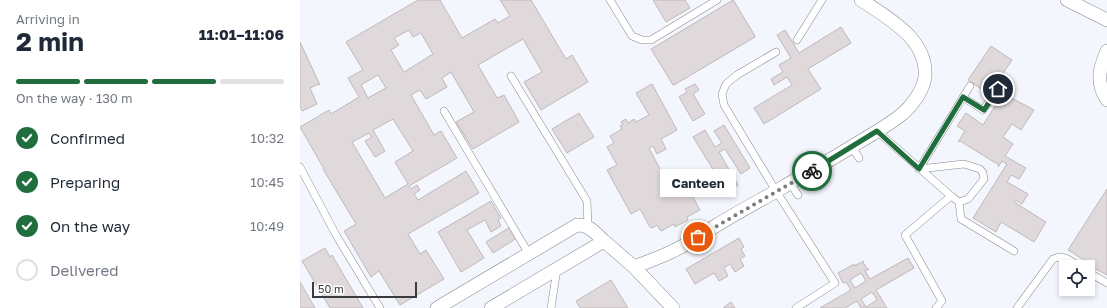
<!DOCTYPE html>
<meta charset="utf-8">
<style>
:root{--surface:#fff;--page:#f2f2f3;--text:#1f2937;--muted:#747a83;--line:#e0e1e3;--accent:#206e3d}
body{margin:0;font-family:"Golos Text",sans-serif;background:var(--page);color:var(--text);height:100vh;display:flex;flex-direction:column;font-size:15px;white-space:nowrap}
*{box-sizing:border-box;margin:0}
p{font-size:13px;color:var(--muted)}
.icon{flex:none;width:22px;height:22px;fill:none;stroke:currentColor;stroke-width:2;stroke-linecap:round;stroke-linejoin:round}
.map{position:relative;flex:1;overflow:hidden}
.drawer{display:flex;flex-direction:column;background:var(--surface);width:300px}
.drawer>*{flex:none}
.fabs{position:absolute;left:759px;top:260px;display:grid;gap:8px}
.fabs a{display:grid;place-items:center;width:36px;height:36px;border-radius:0px;background:var(--surface);box-shadow:0 2px 6px #0003;font-size:20px}
.scale{position:absolute;left:12px;bottom:10px;width:105px;box-sizing:border-box;padding-left:4px;border:2px solid #3a3b3d;border-top:0;font-size:11px;line-height:14px;white-space:nowrap;color:#3a3b3d;-webkit-text-stroke:3px #fff;paint-order:stroke}
.pin{position:absolute;display:grid;place-items:center;width:34px;height:34px;color:#fff;margin:-17px;border:2px solid #fff;border-radius:50%;box-shadow:0 1px 4px #0007}
.courier{position:absolute;display:grid;place-items:center;width:40px;height:40px;margin:-20px;border:3px solid #206e3d;border-radius:50%;background:#fff;color:#222;box-shadow:0 1px 5px #0007}
.bubble{position:absolute;height:28px;border-radius:0px;background:var(--surface);box-shadow:0 2px 6px #0003;font-size:13px;font-weight:700;line-height:28px;text-align:center}
.overview em{font-style:normal;font-weight:700}
.overview div{display:flex;flex-direction:column-reverse}
.overview{display:flex;align-items:center;justify-content:space-between;height:68px;padding:0 16px}
h1{font-size:26px;font-weight:700;line-height:30px}
.bar{display:grid;grid-template-columns:repeat(4,1fr);gap:6px 4px;align-content:center;height:48px;padding:0 16px}
.bar i{height:5px;border-radius:3px;background:var(--line)}
.bar .on{background:var(--accent)}
.bar p{grid-column:span 4}
ol{padding:0 16px;list-style:none}
li{display:flex;align-items:center;gap:12px;height:44px}
li p{margin-inline-start:auto}
li .icon{padding:4px;border-radius:50%;background:var(--accent);color:#fff;stroke-width:4}
li:last-child{color:var(--muted)}
li i{width:22px;height:22px;border:2px solid var(--line);border-radius:50%}
main{display:flex;flex:1;min-height:0}
.map>svg:first-child{display:block}
</style>
<main>
<section class="drawer">
<div class="overview"><div><h1>2 min</h1><p>Arriving in</p></div><em>11:01–11:06</em></div>
<div class="bar"><i class="on"></i><i class="on"></i><i class="on"></i><i></i><p>On the way · 130 m</p></div>
<ol>
<li><svg class="icon" aria-label="check" viewBox="0 0 24 24"><path d="M5 12l5 5 9-10"/></svg>Confirmed<p>10:32</p></li>
<li><svg class="icon" aria-label="check" viewBox="0 0 24 24"><path d="M5 12l5 5 9-10"/></svg>Preparing<p>10:45</p></li>
<li><svg class="icon" aria-label="check" viewBox="0 0 24 24"><path d="M5 12l5 5 9-10"/></svg>On the way<p>10:49</p></li>
<li><i></i>Delivered</li>
</ol>
</section>
<div class="map">
<svg width="807" height="308" viewBox="0 0 807 308">
<rect width="100%" height="100%" fill="#f4f6fd"/>
<!-- building -->
<path fill="#e0d9dc" stroke="#c0b8bb" fill-rule="evenodd" d="M118 0H140L162 38 195 19 198 23 210 16 200 0H231L266 59 272 55 288 82 241 110 224 82 242 72 223 39 178 65 197 98 204 95 219 122 173 149 156 122 174 112 151 72 142 78 147 87 126 99 120 90 111 95 134 135 141 131 157 158 109 186 111 189 117 185 120 190 114 194 118 200 166 171 179 193 108 234 120 254 126 250 144 279 100 305 79 271 71 277 44 231 56 224 23 169H24L0 127 29 110 31 114 59 97 48 78 63 70 46 42ZM109 30 113 37 121 33 133 54 104 72 91 50 99 45 94 38ZM78 75 86 88 68 98 61 85ZM93 119 113 151 95 162 108 184 85 198 52 142 69 133 72 137 65 141 75 157 85 151 73 130Z
M353 0H385L390 8 366 22Z
M433 0 434 1 455 36V37L374 85H373L351 49Z
M541 27 551 43 508 69 521 89 464 124 454 108 492 85 487 77 474 85 471 79 483 72 479 65 491 58 477 35 485 30 499 53Z
M0 42 20 85 19 84 10 88 17 104 2 111 0 107Z
M691 46 712 60 689 94 668 80Z
M352 84 377 130 361 139 366 149 357 154 353 146 349 148 368 184 382 177 400 210 387 217 388 220 375 227 374 224 361 231V230H360L357 225 352 228 350 227 340 209 331 214 307 170 317 165 307 147 314 143 310 136 322 129 320 126 323 125 321 122 326 119 328 123 334 119 336 122 349 115 336 93Z
M395 84 399 90 393 94 405 114 393 121 379 97 387 92 385 89Z
M704 92V93L708 96 734 110 721 130 712 124 703 137 713 144 705 156 726 168 719 179 711 175 707 182 728 194 722 204 715 200 714 202 746 222 734 242 701 222 696 232 673 218 707 164 702 161 698 167 699 165 694 162 660 141 658 142 665 131 657 126 666 113 683 125Z
M279 113 294 137 267 153 252 129Z
M424 125 450 168 441 174 425 149 419 152 438 185 427 192 393 137 405 130 415 147 422 143 414 131Z
M807 189V275L794 268 795 267 789 263 768 250Z
M191 201 201 218 198 220 201 226 191 232 185 220 167 230 184 258 161 272 138 232Z
M210 227 217 238 193 253 186 242Z
M439 238 444 247 441 249 445 256 440 259 444 266 435 272 430 264 424 268 428 276 419 281 414 273 395 284 386 269Z
M25 248 30 257 32 255 63 308H30L2 261Z
M608 258 614 268 576 290 587 308H561L557 301 545 308H520L551 290 546 282 543 283 538 273 554 264V266L564 261 563 262 567 269H569L565 271 570 279ZM561 273 566 281 555 288 550 280ZM572 292 577 300 566 307 561 299Z
M311 280 328 308H280L276 301Z
M0 282 15 308H0Z
M431 302 435 308H423Z"/>
<g fill="none" stroke-linecap="round" stroke-linejoin="round">
<!-- service casing -->
<g stroke="#85878c" stroke-width="8">
<path id="service" d="M310 0 332 36 342 40H351L417 0
M497 40 522 0
M476 52 437 75 426 84 422 94 424 105 476 191 535 283 496 308
M211 76 287 201 288 226
M663 97 683 110 705 79
M144 111 229 254
M577 131 651 196 605 235 642 301 636 308
M552 147 559 158
M0 167 36 235 80 308
M619 169 664 164 680 169 683 173 684 179 668 199 659 202 651 196
M619 169 670 86
M490 183 498 195
M659 202 661 219 714 251
M788 272 807 283
M251 308 257 269
M717 308 753 259C765 254 770 261 780 267"/>
</g>
<!-- minor casing -->
<g stroke="#85878c" stroke-width="14">
<path id="minor" d="M767 0 807 20
M807 51C799 69 796 83 807 100
M304 241 334 267 373 308
M334 267C347 262 361 257 373 251 388 244 403 234 417 225 438 212 459 201 480 189 505 174 531 160 556 144 571 135 587 126 601 115 612 106 623 91 625 77 628 39 588 18 561 0
M137 308 277 225C289 224 296 234 304 241L191 308"/>
</g>
<!-- service -->
<use href="#service" stroke="#fff" stroke-width="7"/>
<!-- minor -->
<use href="#minor" stroke="#fff" stroke-width="13"/>
</g>
<g fill="none" stroke-linecap="round" stroke-linejoin="round">
<!-- done -->
<path stroke="#7b7c80" stroke-width="4" stroke-dasharray="0 7.2" d="M398 237 512 171"/>
<!-- route -->
<path stroke="#206e3d" stroke-width="5" d="M512 171 577 131 619 169 663 97 684 110 698 89"/>
</g>
</svg>
<div class="fabs">
<a><svg class="icon" aria-label="locate" viewBox="0 0 24 24"><circle cx="12" cy="12" r="6"/><path d="M12 2v4M12 18v4M2 12h4M18 12h4"/></svg></a>
</div>
<div class="scale">50 m</div>
<div class="pin" style="left:398px;top:237px;background:#ea580c"><svg class="icon" aria-label="bag" viewBox="0 0 24 24"><path d="M5 8h14l-1 12H6zM9 8a3 3 0 0 1 6 0"/></svg></div>
<div class="pin" style="left:698px;top:89px;background:#1f2937"><svg class="icon" aria-label="home" viewBox="0 0 24 24"><path d="M3 11l9-7 9 7M6 9v11h12V9"/></svg></div>
<div class="courier" style="left:512px;top:171px"><svg class="icon" aria-label="bike" viewBox="0 0 24 24"><circle cx="6" cy="16" r="4"/><circle cx="18" cy="16" r="4"/><path d="M6 16l4-8h5l3 8M10 8l3 8H6M13 5h3"/></svg></div>
<div class="bubble" style="left:360px;top:169px;width:76px">Canteen</div>
</div>
</main>
